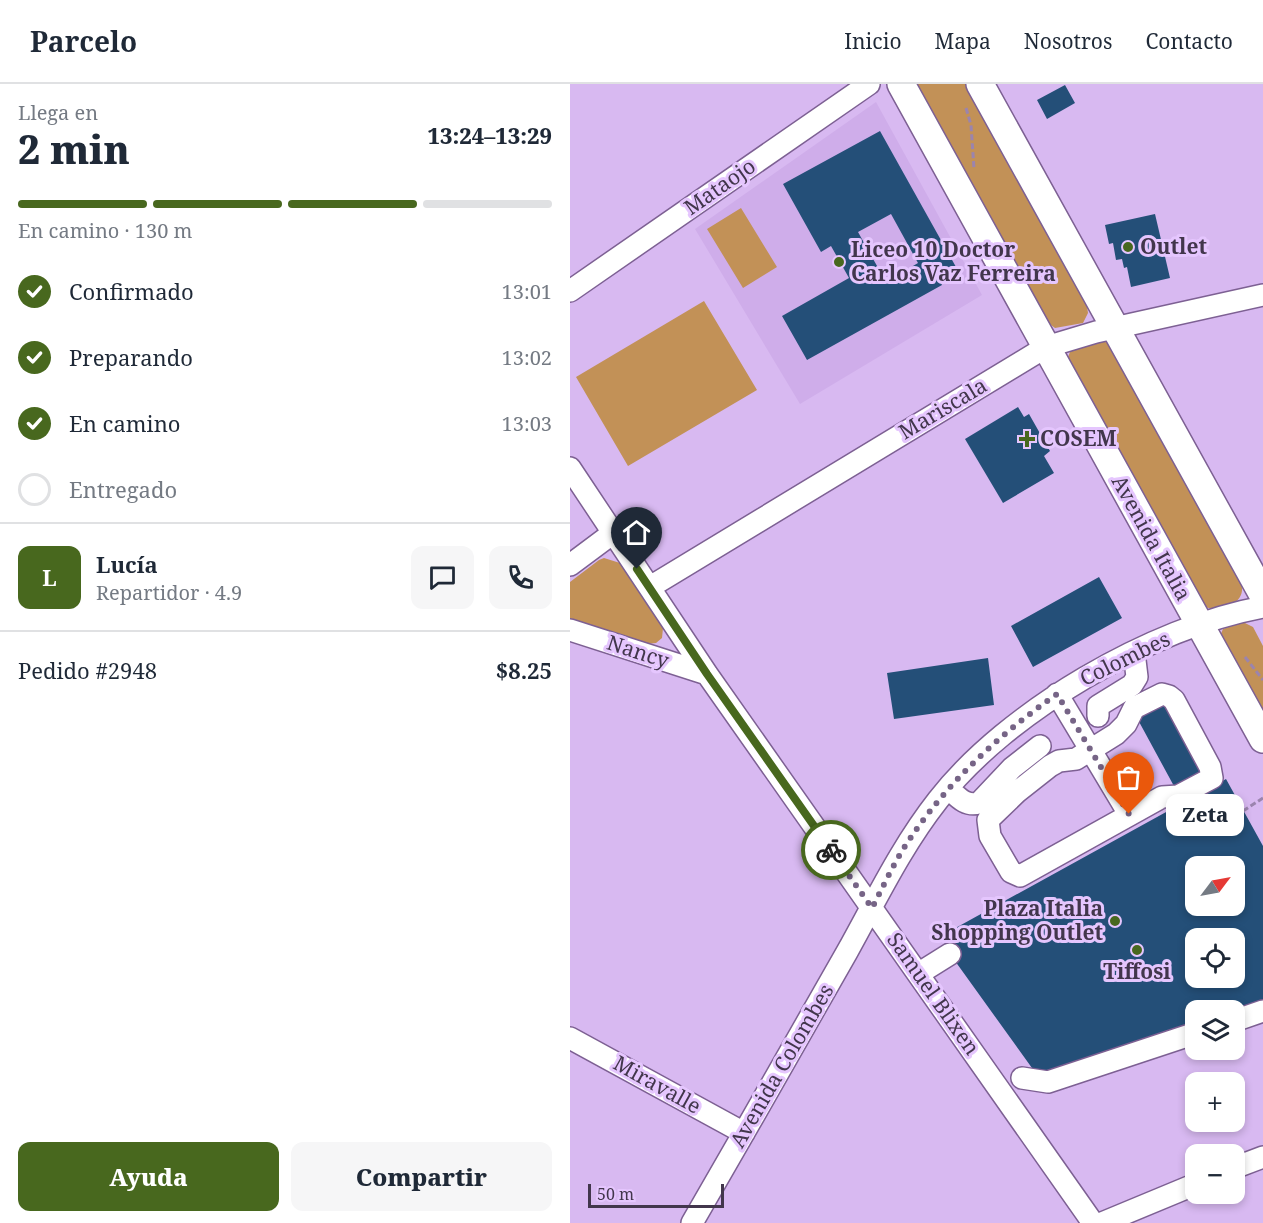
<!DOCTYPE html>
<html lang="es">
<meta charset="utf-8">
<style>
:root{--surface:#fff;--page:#f6f6f7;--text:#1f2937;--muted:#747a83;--line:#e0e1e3;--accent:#48681e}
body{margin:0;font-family:"Noto Serif",serif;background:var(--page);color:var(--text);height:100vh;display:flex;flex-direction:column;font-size:22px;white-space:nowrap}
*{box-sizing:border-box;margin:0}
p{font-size:20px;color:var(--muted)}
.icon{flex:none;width:33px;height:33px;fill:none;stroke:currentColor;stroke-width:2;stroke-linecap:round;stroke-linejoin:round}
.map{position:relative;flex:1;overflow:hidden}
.drawer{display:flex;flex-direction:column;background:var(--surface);width:570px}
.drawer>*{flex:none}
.needle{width:39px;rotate:58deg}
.tools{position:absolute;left:615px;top:772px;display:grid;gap:12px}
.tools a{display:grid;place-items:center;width:60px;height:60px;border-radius:12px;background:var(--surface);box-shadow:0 3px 9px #0003;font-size:30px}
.scale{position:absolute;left:18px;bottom:15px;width:136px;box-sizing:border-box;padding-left:6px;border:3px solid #42364c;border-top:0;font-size:16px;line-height:21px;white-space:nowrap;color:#42364c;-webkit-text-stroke:4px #e5c6fe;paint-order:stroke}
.pin{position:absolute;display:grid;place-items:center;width:51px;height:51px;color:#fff;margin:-62px -26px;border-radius:50% 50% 50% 0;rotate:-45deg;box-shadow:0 0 6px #0007}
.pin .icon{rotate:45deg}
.courier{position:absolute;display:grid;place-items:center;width:60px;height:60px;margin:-30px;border:4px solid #48681e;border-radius:50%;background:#fff;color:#222;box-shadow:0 2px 8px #0007}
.bubble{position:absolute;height:42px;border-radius:12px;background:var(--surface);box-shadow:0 3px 9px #0003;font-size:20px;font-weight:800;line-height:42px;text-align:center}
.summary em{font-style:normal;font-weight:800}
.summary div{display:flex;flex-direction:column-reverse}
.summary{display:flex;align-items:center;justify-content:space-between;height:102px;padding:0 18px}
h1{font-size:39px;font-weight:800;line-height:45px}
.bar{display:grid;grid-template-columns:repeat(4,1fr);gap:9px 6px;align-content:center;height:72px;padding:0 18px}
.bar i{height:8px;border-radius:4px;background:var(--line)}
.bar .current{background:var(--accent)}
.bar p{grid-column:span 4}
.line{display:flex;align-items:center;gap:15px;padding:0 18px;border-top:2px solid var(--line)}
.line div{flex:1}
.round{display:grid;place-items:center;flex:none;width:63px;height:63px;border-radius:12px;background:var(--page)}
ol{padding:0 18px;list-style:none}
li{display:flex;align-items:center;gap:18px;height:66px}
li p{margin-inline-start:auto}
li .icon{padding:6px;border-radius:50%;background:var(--accent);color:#fff;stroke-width:4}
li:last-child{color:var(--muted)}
li i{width:33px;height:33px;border:3px solid var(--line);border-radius:50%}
.cta{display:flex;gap:12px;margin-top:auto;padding:12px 18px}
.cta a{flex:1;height:69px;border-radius:12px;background:var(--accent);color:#fff;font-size:24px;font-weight:800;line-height:69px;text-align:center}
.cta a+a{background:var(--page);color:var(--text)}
header{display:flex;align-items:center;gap:36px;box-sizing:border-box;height:84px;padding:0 30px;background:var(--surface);border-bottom:2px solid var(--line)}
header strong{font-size:28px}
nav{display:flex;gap:33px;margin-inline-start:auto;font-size:21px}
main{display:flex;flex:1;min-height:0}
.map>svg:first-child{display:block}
</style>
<header>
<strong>Parcelo</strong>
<nav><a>Inicio</a><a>Mapa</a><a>Nosotros</a><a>Contacto</a></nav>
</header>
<main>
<section class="drawer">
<div class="summary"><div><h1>2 min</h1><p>Llega en</p></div><em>13:24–13:29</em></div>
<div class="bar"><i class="current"></i><i class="current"></i><i class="current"></i><i></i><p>En camino · 130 m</p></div>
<ol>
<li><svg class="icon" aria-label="check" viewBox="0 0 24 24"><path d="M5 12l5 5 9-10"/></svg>Confirmado<p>13:01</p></li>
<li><svg class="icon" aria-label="check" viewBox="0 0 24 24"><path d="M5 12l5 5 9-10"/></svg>Preparando<p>13:02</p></li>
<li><svg class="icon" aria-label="check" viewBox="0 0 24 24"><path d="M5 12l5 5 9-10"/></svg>En camino<p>13:03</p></li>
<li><i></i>Entregado</li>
</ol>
<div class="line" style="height:108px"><b class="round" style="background:var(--accent);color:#fff">L</b><div><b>Lucía</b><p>Repartidor · 4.9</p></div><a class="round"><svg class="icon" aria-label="chat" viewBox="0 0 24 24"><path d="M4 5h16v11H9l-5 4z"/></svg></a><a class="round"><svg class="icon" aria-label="phone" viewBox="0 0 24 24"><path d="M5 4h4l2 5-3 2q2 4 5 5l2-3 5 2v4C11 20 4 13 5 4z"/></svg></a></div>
<div class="line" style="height:78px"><div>Pedido #2948</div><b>$8.25</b></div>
<div class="cta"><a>Ayuda</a><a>Compartir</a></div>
</section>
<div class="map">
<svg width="693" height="1139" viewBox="0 0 693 1139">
<rect width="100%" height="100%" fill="#d8b9f1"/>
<!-- built -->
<path fill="#cfadea" d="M306 18 412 211 230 320 125 145Z"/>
<!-- green -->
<path fill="#c29157" d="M344 0H397L516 216 518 229 513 239 485 244 474 236Z
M171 124 207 183 173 204 137 145Z
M134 217 187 306 58 382 6 293Z
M528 257H534L540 261 671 499C678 520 649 528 635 523L497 276 501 265Z
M34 474 50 479 93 544 92 554 86 559 77 560 0 535V498L29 476Z
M673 538 683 543 693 562V633L649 554 653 545Z"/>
<!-- building -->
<path fill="#244f78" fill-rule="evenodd" d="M495 1 505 19 477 35 467 16Z
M310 47 386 183 368 193 372 201 237 276 212 232 279 194 261 162 251 168 213 100ZM321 130 348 179 316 198 288 148Z
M585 130 600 194 561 203 557 183 554 184 552 175 546 176 543 159 539 160 535 141Z
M448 323 454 333 459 330 480 367 474 372 484 389 433 419 395 355Z
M529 493 552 534 463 583 441 542Z
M418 574 424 621 324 635 317 589Z
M594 620 633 689 605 704 567 634Z
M656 695 693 762V920L664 927H626V942L472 993 462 984 380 870 371 852ZM626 783H664V822H626ZM626 855H664V894H626Z"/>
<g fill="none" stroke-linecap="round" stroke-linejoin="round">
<!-- minor casing -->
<g stroke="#7d6093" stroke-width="24">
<path id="minor" d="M0 207 299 0
M0 384 137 590 523 1139
M0 481 43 449
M80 503 476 263 526 248 693 211
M0 546 137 590
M487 610 559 730
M592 610 599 612 604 616 640 683 642 694 608 712 592 713 450 792 441 788 420 752 418 736 447 708 480 682 489 677 506 675 546 650 556 640 564 624Z
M528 632V622L562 601 567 593 564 568
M378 704C387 712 395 723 409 719L442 684 470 662
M348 890 380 870
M664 937 693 927
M0 954 174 1049
M452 994 478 998 626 949
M664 1084 693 1073
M122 1139C174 1049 226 958 277 868 306 816 331 763 368 716 437 627 583 543 693 523
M532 1139 626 1100"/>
</g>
<!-- major casing -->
<g stroke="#7d6093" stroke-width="30">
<path id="major" d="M331 0 693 655
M410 0 693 511"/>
</g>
<!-- path -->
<path stroke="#9b84ae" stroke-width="3" stroke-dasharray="6 3" stroke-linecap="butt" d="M396 24 401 41 404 85
M675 573 693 596
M673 727 693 714"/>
<!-- minor -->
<use href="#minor" stroke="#fff" stroke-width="21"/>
<!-- major -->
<use href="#major" stroke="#fff" stroke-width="27"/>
</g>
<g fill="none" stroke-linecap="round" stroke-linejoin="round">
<!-- done -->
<path stroke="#766486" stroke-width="6" stroke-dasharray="0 10.8" d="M261 766 302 824C312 805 321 785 332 767 372 703 426 653 487 610L559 730"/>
<!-- route -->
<path stroke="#48681e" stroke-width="8" d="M67 485 137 590 261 766"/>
</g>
<!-- markers -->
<g fill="#48681e" stroke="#e5c6fe" stroke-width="2">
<circle cx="558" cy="163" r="6"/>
<circle cx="269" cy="178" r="6"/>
<path d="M454 346h6v6h6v6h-6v6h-6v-6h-6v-6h6z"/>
<circle cx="545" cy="837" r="6"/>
<circle cx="567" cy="866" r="6"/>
</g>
<g text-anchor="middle" stroke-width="6" stroke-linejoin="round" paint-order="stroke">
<!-- street labels -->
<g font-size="21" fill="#42364c" stroke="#e5c6fe">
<text transform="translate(150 103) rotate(-35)" y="7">Mataojo</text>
<text transform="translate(373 325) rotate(-31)" y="7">Mariscala</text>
<text transform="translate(581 454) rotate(61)" y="7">Avenida Italia</text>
<text transform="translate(68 568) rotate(18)" y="7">Nancy</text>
<text transform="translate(555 575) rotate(-26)" y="7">Colombes</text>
<text transform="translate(363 910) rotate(55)" y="7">Samuel Blixen</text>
<text transform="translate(212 982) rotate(-60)" y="7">Avenida Colombes</text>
<text transform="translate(87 1001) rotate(29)" y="7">Miravalle</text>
</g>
<!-- poi labels -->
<g font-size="21" font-weight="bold" fill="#42364c" stroke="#e5c6fe" text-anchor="start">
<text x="570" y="170">Outlet</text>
<text x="281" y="173">Liceo 10 Doctor<tspan x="281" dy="24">Carlos Vaz Ferreira</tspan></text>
<text x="470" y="362">COSEM</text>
<text x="533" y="832" text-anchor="end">Plaza Italia<tspan x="533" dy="24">Shopping Outlet</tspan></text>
<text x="567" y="895" text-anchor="middle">Tiffosi</text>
</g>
</g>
</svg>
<div class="tools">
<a><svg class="needle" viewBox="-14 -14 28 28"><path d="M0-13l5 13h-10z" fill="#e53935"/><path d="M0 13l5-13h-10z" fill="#747a83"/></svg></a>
<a><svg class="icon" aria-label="locate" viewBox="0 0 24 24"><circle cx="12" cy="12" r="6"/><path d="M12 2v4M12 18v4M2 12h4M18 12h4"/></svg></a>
<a><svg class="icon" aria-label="layers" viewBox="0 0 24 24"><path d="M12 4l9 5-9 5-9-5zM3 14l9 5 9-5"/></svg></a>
<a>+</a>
<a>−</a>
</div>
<div class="scale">50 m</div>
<div class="pin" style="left:559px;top:730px;background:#ea580c"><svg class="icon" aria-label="bag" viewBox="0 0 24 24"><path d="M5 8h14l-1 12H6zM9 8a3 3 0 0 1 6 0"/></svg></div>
<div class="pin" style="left:67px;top:485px;background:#1f2937"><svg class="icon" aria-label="home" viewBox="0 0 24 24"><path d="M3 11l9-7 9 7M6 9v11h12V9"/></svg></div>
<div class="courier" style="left:261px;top:766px"><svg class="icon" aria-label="bike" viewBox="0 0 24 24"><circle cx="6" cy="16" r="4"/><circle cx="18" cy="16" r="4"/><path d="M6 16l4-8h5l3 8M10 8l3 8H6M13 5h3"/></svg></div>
<div class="bubble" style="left:596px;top:710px;width:78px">Zeta</div>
</div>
</main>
